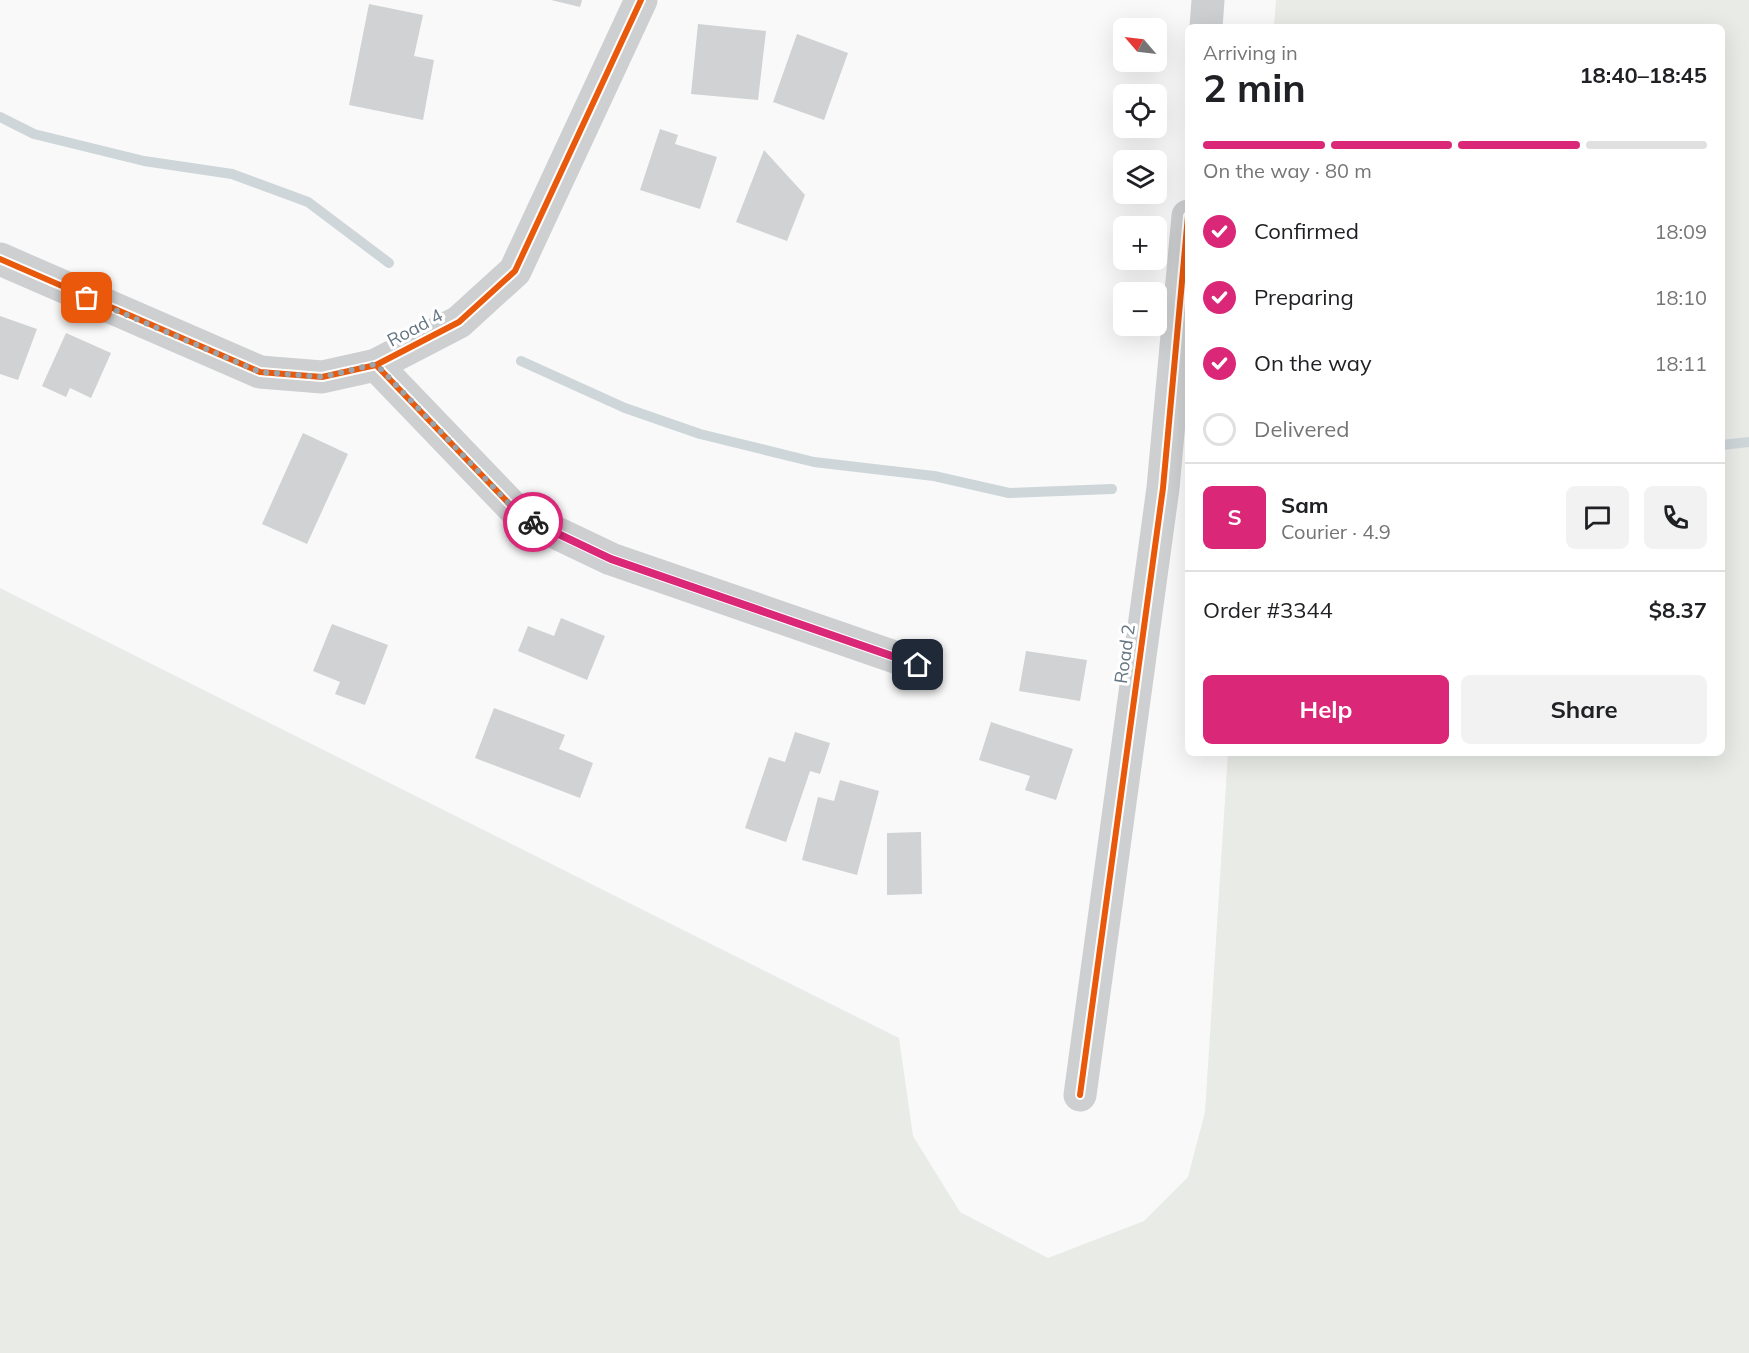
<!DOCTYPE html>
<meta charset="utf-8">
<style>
:root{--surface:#fff;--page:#f2f2f2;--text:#202124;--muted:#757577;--line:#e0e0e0;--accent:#db2777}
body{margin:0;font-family:Mulish,sans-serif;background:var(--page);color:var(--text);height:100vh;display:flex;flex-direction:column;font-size:22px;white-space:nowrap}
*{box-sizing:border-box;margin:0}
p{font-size:20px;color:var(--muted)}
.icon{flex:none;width:33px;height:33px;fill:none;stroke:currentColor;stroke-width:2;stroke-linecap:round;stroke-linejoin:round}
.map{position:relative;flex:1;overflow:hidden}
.sheet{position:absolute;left:1185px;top:24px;width:540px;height:732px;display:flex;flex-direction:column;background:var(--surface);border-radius:9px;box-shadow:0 6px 24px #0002}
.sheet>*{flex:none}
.needle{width:39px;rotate:298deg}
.fabs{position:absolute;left:1113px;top:18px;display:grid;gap:12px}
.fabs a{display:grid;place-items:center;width:54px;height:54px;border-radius:9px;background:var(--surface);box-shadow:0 6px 24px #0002;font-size:30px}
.pin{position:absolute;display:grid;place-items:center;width:51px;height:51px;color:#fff;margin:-26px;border-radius:12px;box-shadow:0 3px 9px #0006}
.courier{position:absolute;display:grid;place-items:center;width:60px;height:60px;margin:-30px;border:4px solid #db2777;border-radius:50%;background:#fff;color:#222;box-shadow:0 2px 8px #0007}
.headline em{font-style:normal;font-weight:700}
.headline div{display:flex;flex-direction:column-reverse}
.headline{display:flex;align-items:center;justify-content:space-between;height:102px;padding:0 18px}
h1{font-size:39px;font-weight:700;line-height:45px}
.bar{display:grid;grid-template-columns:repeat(4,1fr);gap:9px 6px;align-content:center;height:72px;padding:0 18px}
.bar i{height:8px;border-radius:4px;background:var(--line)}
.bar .selected{background:var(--accent)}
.bar p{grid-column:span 4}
.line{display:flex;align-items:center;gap:15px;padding:0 18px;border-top:2px solid var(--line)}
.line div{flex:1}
.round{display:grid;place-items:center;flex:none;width:63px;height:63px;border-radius:9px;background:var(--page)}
ol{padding:0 18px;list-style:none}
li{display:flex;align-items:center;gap:18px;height:66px}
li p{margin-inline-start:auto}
li .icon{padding:6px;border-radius:50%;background:var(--accent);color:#fff;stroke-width:4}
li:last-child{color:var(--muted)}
li i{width:33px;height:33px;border:3px solid var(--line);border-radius:50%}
.button{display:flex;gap:12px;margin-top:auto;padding:12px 18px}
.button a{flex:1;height:69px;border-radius:9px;background:var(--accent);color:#fff;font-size:24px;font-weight:700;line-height:69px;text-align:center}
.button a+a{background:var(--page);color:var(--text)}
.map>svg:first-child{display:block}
</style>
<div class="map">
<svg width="1749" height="1353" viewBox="0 0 1749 1353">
<rect width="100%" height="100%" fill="#f9f9f9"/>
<!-- green -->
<path fill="#e8ebe6" d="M1276 0H1749V1353H0V588L899 1038 913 1136 960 1212 1048 1258 1144 1221 1188 1177 1205 1112 1228 753H1722V27H1274Z"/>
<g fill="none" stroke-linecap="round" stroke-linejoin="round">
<!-- stream -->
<path stroke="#ced6d9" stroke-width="10" d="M0 117 34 134 144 161 232 174 308 202 389 263
M521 361 625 408 700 434 814 462 934 476 1009 493 1112 489
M1722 445 1749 442"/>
</g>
<!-- building -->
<path fill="#d0d2d3" d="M551 0H582L580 7Z
M369 4 423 15 414 56 434 60 423 120 349 105Z
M698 24 766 31 758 100 691 94Z
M797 34 848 53 824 120 773 102Z
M660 129 678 135 675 144 717 157 700 209 640 190Z
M764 150 805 195 787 241 736 222Z
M0 316 37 329 18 380 0 374Z
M66 333 111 353 91 398 70 388 66 397 42 386Z
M303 433 348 454 307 544 262 524Z
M561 618 605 636 587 680 518 651 528 626 554 636Z
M332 624 388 645 365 705 335 694 340 682 313 671Z
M1026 651 1087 660 1080 701 1019 691Z
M494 708 565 735 559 749 593 763 580 798 475 758Z
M991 722 1073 749 1056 800 1025 790 1030 776 979 760Z
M795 732 830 743 820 774 810 771 786 842 745 828 769 757 785 762Z
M840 780 879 791 857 875 802 860 818 797 834 801Z
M921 832 922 894 887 895V833Z"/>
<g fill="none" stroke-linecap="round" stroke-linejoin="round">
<!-- minor -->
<path stroke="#cecfd0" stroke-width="33" d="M1206 27 1208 0
M0 259 260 372 322 377 376 365 459 322 515 271 641 0
M376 365 521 516 611 559 918 665
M1080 1095 1163 488 1188 216"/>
<!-- cycleway casing -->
<g stroke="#fff" stroke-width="10">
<path id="cycleway" d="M0 259 260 372 322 377 376 365 459 322 515 271 641 0
M376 365 521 516 611 559 918 665
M1080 1095 1163 488 1188 216"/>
</g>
<!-- cycleway -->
<use href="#cycleway" stroke="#e8590c" stroke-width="6"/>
</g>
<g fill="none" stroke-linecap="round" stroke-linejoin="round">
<!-- done -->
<path stroke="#99a4ac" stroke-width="6" stroke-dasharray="0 10.8" d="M87 298 260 372 322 377 376 364 521 516 533 522"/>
<!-- route -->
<path stroke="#db2777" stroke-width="8" d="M533 522 611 559 918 665"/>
</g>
<g text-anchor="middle" stroke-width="6" stroke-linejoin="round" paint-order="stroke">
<!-- street labels -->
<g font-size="18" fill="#657683" stroke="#fff">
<text transform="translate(415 328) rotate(-28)" y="6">Road 4</text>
<text transform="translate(1125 654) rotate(-82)" y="6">Road 2</text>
</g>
</g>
</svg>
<div class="fabs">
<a><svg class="needle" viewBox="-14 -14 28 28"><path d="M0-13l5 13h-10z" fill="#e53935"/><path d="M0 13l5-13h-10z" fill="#757577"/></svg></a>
<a><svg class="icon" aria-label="locate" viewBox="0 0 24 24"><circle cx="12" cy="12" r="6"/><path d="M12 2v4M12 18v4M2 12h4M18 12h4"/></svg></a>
<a><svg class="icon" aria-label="layers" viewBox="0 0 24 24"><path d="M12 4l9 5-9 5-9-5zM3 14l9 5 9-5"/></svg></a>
<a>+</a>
<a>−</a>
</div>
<div class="pin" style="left:87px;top:298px;background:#ea580c"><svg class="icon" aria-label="bag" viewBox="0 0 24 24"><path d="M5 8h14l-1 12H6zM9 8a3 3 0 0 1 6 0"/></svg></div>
<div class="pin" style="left:918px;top:665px;background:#1f2937"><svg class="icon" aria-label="home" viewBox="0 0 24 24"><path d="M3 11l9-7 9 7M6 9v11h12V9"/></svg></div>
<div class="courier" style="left:533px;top:522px"><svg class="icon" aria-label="bike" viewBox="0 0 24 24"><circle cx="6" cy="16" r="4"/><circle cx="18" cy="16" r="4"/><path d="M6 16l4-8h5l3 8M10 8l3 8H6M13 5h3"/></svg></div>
<section class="sheet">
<div class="headline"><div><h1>2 min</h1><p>Arriving in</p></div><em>18:40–18:45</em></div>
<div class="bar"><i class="selected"></i><i class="selected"></i><i class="selected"></i><i></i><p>On the way · 80 m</p></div>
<ol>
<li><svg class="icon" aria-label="check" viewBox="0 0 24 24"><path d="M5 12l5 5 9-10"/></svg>Confirmed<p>18:09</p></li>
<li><svg class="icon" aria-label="check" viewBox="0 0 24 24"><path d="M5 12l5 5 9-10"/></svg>Preparing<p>18:10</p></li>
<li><svg class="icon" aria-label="check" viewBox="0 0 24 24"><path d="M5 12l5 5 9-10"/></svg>On the way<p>18:11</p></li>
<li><i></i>Delivered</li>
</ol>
<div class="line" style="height:108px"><b class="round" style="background:var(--accent);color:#fff">S</b><div><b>Sam</b><p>Courier · 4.9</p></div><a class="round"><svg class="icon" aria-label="chat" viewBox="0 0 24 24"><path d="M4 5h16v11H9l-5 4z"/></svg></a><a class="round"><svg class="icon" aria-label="phone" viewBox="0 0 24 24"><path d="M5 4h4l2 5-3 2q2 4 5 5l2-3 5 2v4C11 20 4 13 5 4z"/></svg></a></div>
<div class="line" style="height:78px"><div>Order #3344</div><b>$8.37</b></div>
<div class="button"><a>Help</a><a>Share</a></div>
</section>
</div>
